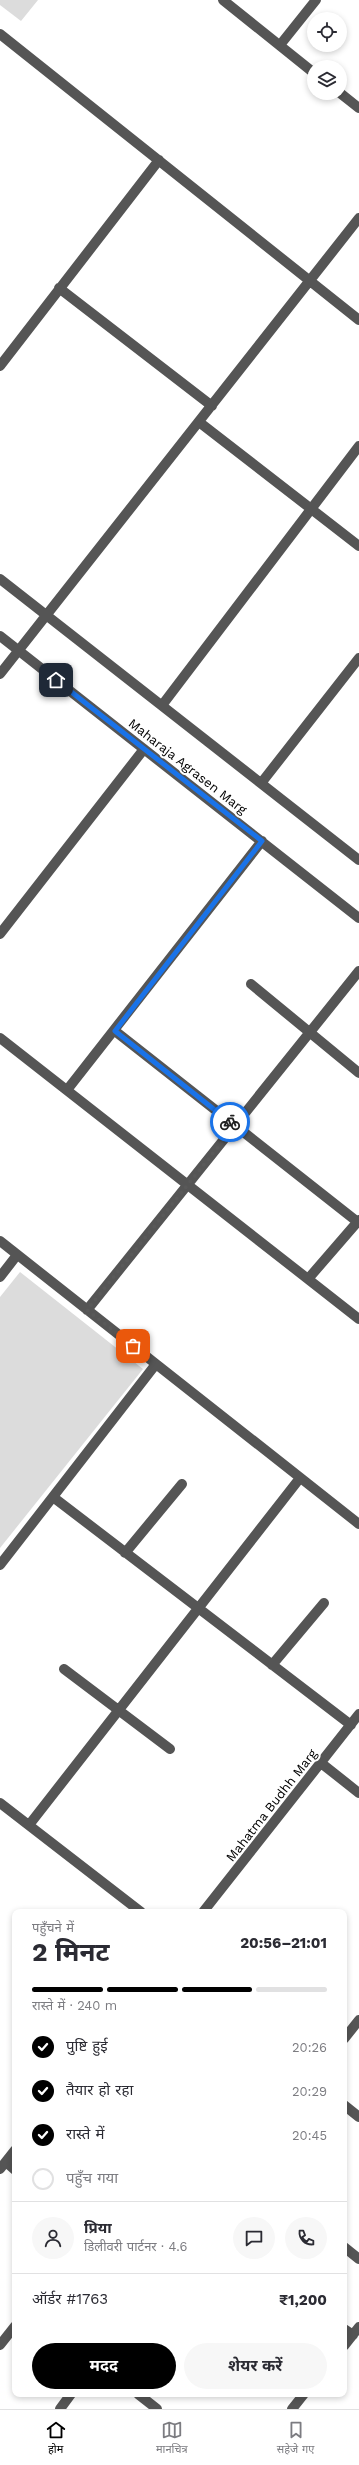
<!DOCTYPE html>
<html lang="hi">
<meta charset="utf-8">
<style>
:root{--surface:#fff;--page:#f7f7f7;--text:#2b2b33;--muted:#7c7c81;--line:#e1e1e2;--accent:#000}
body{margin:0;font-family:"Work Sans","Noto Sans Devanagari",sans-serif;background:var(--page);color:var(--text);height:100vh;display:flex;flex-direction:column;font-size:15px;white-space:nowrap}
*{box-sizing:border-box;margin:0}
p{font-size:13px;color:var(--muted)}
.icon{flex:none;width:22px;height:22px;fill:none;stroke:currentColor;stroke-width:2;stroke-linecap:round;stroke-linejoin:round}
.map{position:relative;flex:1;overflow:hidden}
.sheet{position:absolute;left:12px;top:1909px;width:335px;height:488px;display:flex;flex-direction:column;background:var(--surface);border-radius:8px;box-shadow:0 2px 6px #0003}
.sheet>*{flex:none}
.tools{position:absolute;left:307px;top:12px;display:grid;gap:8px}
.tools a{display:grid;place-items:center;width:40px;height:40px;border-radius:50%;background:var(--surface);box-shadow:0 2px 6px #0003;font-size:20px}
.pin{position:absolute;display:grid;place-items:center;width:34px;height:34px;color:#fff;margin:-17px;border-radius:8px;box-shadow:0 2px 6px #0006}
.courier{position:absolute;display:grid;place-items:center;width:40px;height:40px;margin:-20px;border:3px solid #1a73e8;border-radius:50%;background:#fff;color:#222;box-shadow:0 1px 5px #0007}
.overview em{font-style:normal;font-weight:700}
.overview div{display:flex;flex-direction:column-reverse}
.overview{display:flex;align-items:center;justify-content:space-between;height:68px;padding:0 20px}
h1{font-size:26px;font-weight:700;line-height:30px}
.bar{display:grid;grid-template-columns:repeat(4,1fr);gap:6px 4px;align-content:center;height:48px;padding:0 20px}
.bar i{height:5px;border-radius:3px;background:var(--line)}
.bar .active{background:var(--accent)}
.bar p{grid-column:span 4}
.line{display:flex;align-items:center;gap:10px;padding:0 20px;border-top:1px solid var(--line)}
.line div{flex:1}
.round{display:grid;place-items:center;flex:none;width:42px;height:42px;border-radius:21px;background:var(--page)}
ol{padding:0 20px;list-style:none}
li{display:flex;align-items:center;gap:12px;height:44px}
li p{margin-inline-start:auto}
li .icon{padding:4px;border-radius:50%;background:var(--accent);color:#fff;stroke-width:4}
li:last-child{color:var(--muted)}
li i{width:22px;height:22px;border:2px solid var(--line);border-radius:50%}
.primary-button{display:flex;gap:8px;margin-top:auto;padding:8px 20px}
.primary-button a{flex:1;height:46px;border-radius:24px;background:var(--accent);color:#fff;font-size:16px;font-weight:700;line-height:46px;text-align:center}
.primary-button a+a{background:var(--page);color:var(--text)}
.tabs{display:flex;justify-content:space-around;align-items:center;height:56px;border-top:1px solid var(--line);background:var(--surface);font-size:11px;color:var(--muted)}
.tabs a{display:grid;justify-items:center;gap:2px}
.tabs .active{color:var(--accent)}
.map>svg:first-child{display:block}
</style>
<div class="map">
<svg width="359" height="2409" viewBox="0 0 359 2409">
<rect width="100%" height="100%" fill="#fff"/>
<!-- green -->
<path fill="#dcdcdc" d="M0 0H38L21 21 0 5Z
M20 1272 143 1369 0 1548V1297Z"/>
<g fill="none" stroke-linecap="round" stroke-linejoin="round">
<!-- minor -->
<path stroke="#555" stroke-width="10" d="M223 0 314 73
M0 34 359 320
M280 45 316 0
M340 93 359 108
M59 288 212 406
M0 366 159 160
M199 422 359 546
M0 579 359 860
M0 636 359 918
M0 674 359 218
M163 704 359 446
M262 782 359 658
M0 934 144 749
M251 984 359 1073
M115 1031 359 1223
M0 1038 359 1319
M67 1090 262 841
M0 1241 359 1524
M0 1277 17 1255
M308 1279 359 1220
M87 1310 359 971
M53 1497 351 1725
M125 1553 182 1484
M0 1565 156 1364
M272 1665 324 1603
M64 1669 170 1749
M321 1763 359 1793
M0 1803 141 1912
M29 1825 300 1478
M203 1912 359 1714
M344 2039 359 2020
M344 2105 359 2117
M6 2162 15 2170
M0 2169 15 2150
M344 2247 359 2259
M344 2329 353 2335
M0 2345 15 2326
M344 2346 359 2327
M138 2394 157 2409
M60 2409 71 2394
M292 2409 304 2394"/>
</g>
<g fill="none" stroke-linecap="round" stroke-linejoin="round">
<!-- done -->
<path stroke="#595959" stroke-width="4" stroke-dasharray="0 7.2" d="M133 1346 87 1310 235 1126 230 1122"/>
<!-- route -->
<path stroke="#1a73e8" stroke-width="5" d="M56 680 262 841 115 1031 230 1122"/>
</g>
<g text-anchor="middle" stroke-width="4" stroke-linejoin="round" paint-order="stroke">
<!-- street labels -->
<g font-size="13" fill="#000" stroke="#fff">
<text transform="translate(188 766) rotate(38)" y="5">Maharaja Agrasen Marg</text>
<text transform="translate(271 1805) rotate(-52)" y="5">Mahatma Budhh Marg</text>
</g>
</g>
</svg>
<div class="tools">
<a><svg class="icon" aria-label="locate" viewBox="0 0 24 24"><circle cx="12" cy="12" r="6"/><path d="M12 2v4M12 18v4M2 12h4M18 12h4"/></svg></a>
<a><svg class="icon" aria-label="layers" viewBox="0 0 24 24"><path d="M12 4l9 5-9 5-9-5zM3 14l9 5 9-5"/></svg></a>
</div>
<div class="pin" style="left:133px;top:1346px;background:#ea580c"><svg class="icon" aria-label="bag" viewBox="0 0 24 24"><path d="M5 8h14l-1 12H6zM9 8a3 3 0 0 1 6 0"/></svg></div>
<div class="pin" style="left:56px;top:680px;background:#1f2937"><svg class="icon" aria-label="home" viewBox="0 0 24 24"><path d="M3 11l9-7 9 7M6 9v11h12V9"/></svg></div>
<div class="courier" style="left:230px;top:1122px"><svg class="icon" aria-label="bike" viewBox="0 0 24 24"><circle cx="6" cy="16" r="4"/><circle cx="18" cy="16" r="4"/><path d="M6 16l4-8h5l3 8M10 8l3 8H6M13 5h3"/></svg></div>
<section class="sheet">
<div class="overview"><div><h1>2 मिनट</h1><p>पहुँचने में</p></div><em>20:56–21:01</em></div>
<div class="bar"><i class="active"></i><i class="active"></i><i class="active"></i><i></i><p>रास्ते में · 240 m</p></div>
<ol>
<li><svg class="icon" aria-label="check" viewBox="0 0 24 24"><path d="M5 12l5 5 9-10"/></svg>पुष्टि हुई<p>20:26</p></li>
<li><svg class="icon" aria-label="check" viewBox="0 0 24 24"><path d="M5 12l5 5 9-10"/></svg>तैयार हो रहा<p>20:29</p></li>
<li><svg class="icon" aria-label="check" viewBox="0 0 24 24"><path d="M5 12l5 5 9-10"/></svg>रास्ते में<p>20:45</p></li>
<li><i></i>पहुँच गया</li>
</ol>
<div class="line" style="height:72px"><a class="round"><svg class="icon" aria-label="person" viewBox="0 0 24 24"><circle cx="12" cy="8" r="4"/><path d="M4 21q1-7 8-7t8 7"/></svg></a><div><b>प्रिया</b><p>डिलीवरी पार्टनर · 4.6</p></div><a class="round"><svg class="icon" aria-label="chat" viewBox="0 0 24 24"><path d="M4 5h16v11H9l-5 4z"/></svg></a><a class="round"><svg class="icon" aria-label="phone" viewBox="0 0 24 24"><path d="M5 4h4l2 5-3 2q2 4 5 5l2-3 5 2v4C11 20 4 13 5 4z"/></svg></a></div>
<div class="line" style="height:52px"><div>ऑर्डर #1763</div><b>₹1,200</b></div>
<div class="primary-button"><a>मदद</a><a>शेयर करें</a></div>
</section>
</div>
<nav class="tabs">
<a class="active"><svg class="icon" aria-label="home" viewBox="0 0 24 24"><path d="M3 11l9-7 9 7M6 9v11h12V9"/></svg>होम</a>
<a><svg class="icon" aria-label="map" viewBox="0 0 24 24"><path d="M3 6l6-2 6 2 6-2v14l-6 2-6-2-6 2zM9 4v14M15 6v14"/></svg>मानचित्र</a>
<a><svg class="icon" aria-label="saved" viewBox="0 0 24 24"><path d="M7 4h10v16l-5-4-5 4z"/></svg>सहेजे गए</a>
</nav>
